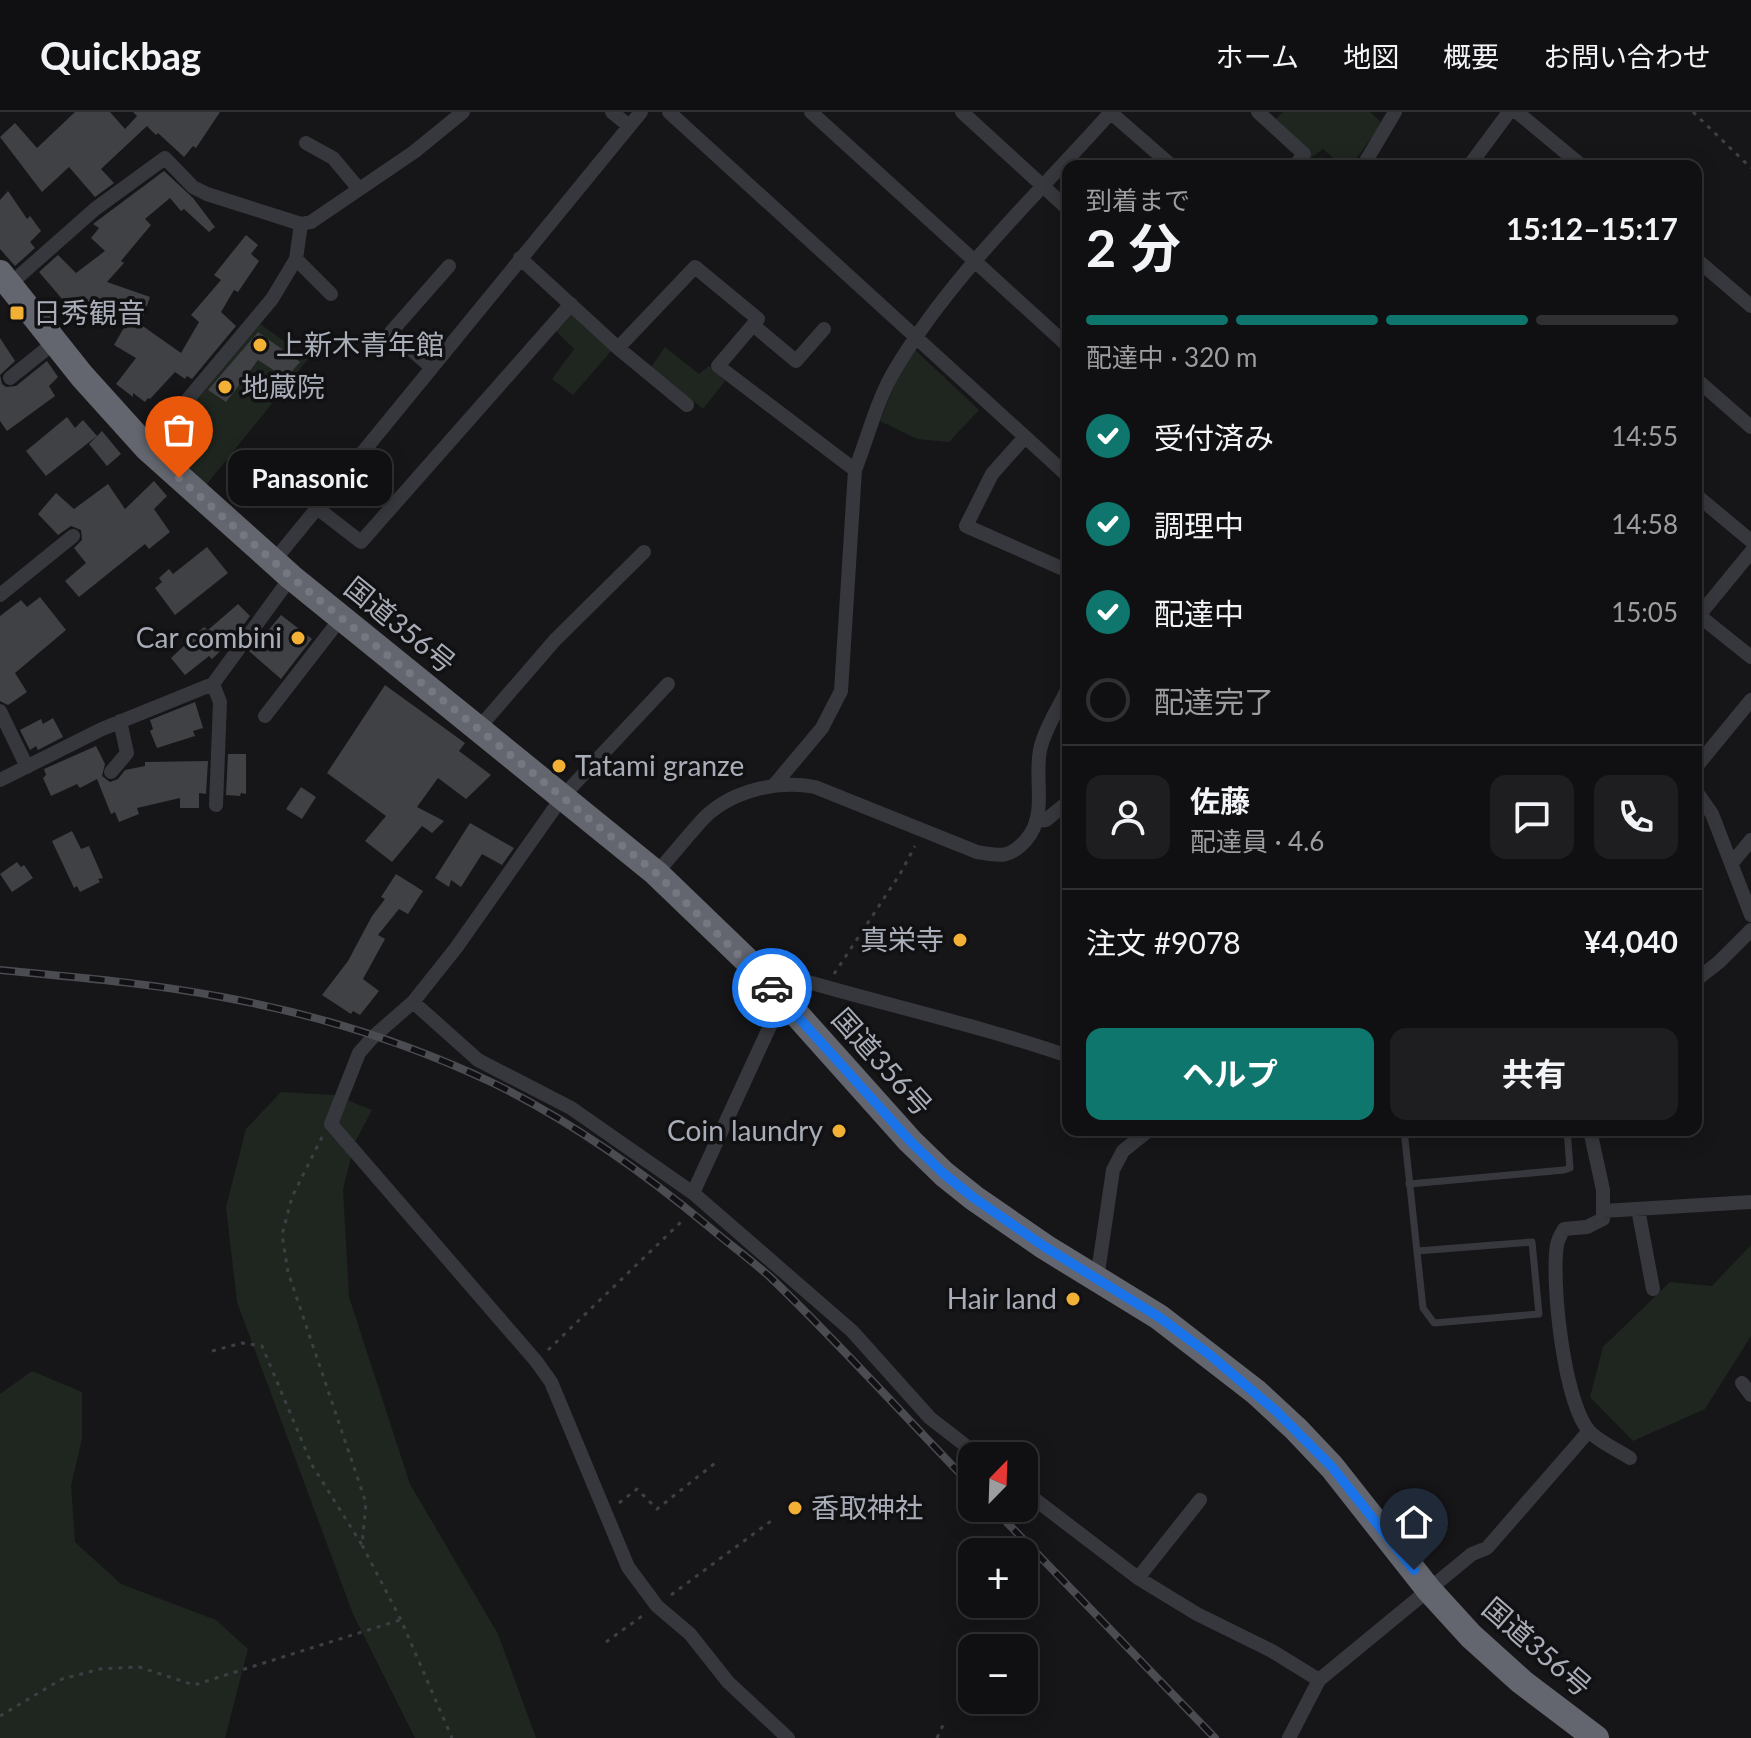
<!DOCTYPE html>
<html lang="ja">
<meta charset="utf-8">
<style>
:root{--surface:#101012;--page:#1e1e20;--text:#f1f3f6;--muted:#9c9d9f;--line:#303032;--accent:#0f766e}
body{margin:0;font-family:Lato,"Noto Sans JP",sans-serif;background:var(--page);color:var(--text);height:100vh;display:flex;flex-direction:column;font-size:30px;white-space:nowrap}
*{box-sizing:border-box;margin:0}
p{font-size:26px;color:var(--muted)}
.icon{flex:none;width:44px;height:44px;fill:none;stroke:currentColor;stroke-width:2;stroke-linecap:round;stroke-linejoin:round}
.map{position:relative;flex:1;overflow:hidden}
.drawer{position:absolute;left:1062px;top:48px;width:640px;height:976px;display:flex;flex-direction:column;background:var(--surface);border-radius:16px;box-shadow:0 4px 20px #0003,0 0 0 2px var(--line)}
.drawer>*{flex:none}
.needle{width:52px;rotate:23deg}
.buttons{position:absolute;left:958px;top:1330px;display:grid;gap:16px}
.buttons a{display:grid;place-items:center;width:80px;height:80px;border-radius:16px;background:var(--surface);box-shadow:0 4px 20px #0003,0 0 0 2px var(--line);font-size:40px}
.pin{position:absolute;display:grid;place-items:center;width:68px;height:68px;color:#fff;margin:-82px -34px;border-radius:50% 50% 50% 0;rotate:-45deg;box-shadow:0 0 8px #0007}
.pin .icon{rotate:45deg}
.courier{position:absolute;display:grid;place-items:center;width:80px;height:80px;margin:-40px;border:6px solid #1a73e8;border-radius:50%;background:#fff;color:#222;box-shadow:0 2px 10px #0007}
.bubble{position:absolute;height:56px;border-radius:16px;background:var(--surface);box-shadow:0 4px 20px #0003,0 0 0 2px var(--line);font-size:26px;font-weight:700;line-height:56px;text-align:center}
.headline em{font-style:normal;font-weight:700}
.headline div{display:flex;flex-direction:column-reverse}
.headline{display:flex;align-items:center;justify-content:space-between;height:136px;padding:0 24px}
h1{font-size:52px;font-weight:700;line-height:60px}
.bar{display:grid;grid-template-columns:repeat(4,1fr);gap:12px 8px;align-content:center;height:96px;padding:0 24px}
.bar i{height:10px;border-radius:6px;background:var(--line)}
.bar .on{background:var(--accent)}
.bar p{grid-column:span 4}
.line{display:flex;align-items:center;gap:20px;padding:0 24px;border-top:2px solid var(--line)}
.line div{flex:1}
.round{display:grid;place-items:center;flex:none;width:84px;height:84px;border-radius:16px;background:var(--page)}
ol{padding:0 24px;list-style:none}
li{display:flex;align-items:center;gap:24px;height:88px}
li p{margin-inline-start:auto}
li .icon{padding:8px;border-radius:50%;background:var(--accent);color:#fff;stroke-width:4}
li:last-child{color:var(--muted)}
li i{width:44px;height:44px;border:4px solid var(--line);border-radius:50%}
.cta{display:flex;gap:16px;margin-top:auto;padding:16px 24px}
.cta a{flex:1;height:92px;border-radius:16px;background:var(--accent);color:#fff;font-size:32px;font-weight:700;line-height:92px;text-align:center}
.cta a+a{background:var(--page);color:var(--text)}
header{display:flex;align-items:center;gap:48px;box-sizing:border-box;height:112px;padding:0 40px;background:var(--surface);border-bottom:2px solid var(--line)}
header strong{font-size:38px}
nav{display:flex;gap:44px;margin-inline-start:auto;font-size:28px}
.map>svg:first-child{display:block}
</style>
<header>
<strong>Quickbag</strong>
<nav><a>ホーム</a><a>地図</a><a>概要</a><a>お問い合わせ</a></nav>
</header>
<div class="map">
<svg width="1751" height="1626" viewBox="0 0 1751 1626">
<rect width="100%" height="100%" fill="#161618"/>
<!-- green -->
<path fill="#1e261f" d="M1283 0H1370L1382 11 1351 54H1342L1323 37 1311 46 1275 8Z
M570 200 612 238 573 283 552 267 574 237 555 218Z
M255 208 308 247 198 383 147 336Z
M665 235 699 262 709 254 725 269 703 297 651 255Z
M914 237 979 298 949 330 917 327 880 309 899 262Z
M281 980 335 983 372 998 355 1030 343 1077 349 1185 410 1372 498 1522 536 1626H415L353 1502 237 1190 226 1095 246 1017Z
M1751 1133V1224L1705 1297 1633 1329 1590 1285 1603 1235 1670 1170 1712 1174Z
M32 1259 82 1280V1327L71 1374 75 1430 121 1472 216 1508 248 1537 225 1626H0V1282Z"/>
<!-- building -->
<path fill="#404145" d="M75 0H110L125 17 137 4 133 0H220L196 36 193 34 184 45 158 21 156 23 147 14 101 57 114 71 95 85 69 55 42 80 0 25 15 11 37 36Z
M164 59 193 86 215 115 209 120 184 97 181 99 170 86 145 107 151 113 121 149 124 151 107 170 150 185 143 205 104 190 81 209 39 160 58 143 76 161 105 139 91 126 99 116 93 112Z
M8 79 27 107 30 104 41 119 30 130 35 136 15 154 0 137V88Z
M246 123 258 133 251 142 259 149 238 180 234 178 221 200 236 214 192 267 187 264 185 267 175 260 150 287 148 286 145 290 133 281V285L116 272 136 246 114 233 130 205 181 241 199 210 191 203 221 168 214 163Z
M258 220 300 250 286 266 258 248 226 290 208 278Z
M0 226 15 249 0 263 2 272 6 275 16 274 47 249 58 265 49 274 55 284 7 319 0 309Z
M67 305 75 316 83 308 97 324 46 364 26 339Z
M102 319 121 342 107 354 89 332Z
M154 369 167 384 154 397 170 420 149 437 145 432 79 485 65 469 86 451 74 436 82 428 81 418 71 414 58 423 38 402 56 381 74 397 108 372 125 397Z
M207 435 228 461 175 503 155 476 162 470 159 466 169 457 173 462Z
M40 485 66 518 15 561 27 580 8 593 0 589V504L21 488 27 495Z
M238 492 250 504 234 526 212 547 209 544 185 563 171 546 204 515 208 518Z
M281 503 312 527 281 567 249 539 264 519 266 521Z
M385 573 465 631 459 639 491 663 466 687 438 666 417 695 444 709 432 721 422 714 392 750 365 729 386 704 327 661Z
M195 590 203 616 193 619 195 624 157 636 150 619 153 617 150 608Z
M53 606 63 625 38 638 36 634 30 638 20 618 41 607 43 612Z
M96 634 105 652 102 664 110 670 118 667 125 658 145 654V650L208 649 206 682 199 681V696H180V686L137 696 139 702 119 710 115 700 111 702 97 667 80 676 77 672 51 684 43 666 46 663 44 657Z
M228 642H246V682L241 681 240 684 226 683Z
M301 675 316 685 302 707 286 697Z
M470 711 514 736 502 753 482 742 461 775 451 768 449 775 435 766Z
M72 719 81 737 89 734 103 766 98 767 100 770 80 780 77 774 74 776 52 729Z
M17 750 21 755 24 753 33 766 12 780 0 762Z
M396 762 423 779 408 802 399 797 378 823 385 827 363 867 379 879 360 903 353 899 351 902 322 883 348 849 372 804 385 787 381 785Z"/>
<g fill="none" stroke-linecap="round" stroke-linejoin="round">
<!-- path -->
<path stroke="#3d3f44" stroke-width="3" stroke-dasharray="4 6" stroke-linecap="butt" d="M1693 0 1751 56
M834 862 900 762 915 734
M322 1025 292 1085 282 1123 288 1160 366 1391 362 1433 401 1508 452 1626
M548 1238 681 1110
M212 1239 242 1231 262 1234 312 1353 362 1433
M619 1391 637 1377 657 1397 719 1348
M671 1483 775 1406
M606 1530 645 1502
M0 1604 62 1567 100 1557 139 1555 194 1573 400 1508
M937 1626 943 1613"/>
<!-- lane -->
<path stroke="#37383d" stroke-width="7" d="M1404 1018 1423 1196 1434 1211 1539 1202 1532 1130 1417 1139
M1409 1072 1564 1058 1570 1056 1567 1018"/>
<!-- street -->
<path stroke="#37383d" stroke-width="14" d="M612 0 629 14
M669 0 1068 364
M811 0 1068 234
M962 0 1068 97
M1110 0 1172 54
M1258 0 1304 42 1295 54
M1517 0 1582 54
M306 31 333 46 359 77
M1363 54 1395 0
M1469 54 1509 0
M520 146 618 236 687 293
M296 147 331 182
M1696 147 1751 194
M9 173 95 97 165 46 193 75 207 82 301 112 311 110 414 40 463 0
M753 213 796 249 824 217
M618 236 695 155 758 207 718 254 855 358 841 579 822 616 775 672
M431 255 391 220 449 154
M10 266 55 230
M1696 267 1751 315
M1025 325 992 362 966 414 1068 459
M147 336 272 187 296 147 301 112
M855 358C868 325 877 287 896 256 953 161 1038 82 1111 0
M1696 383 1751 429
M317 396 361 430 571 192
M273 450 641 0
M0 483 73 424
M1696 501 1751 545
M1696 507 1751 440
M213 572 220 590 216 693
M668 572 563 684 456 836 413 890 373 925 359 941 331 1012 536 1249 551 1270 628 1455 657 1494 690 1522 728 1570 788 1626
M0 599 27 655
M265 604 341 506
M478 617 555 528 644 440
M1696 655 1751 588
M111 660 127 641 120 609
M0 668 102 617 213 572 291 465
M1696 679 1712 702 1751 803
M1036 709 1046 708 1068 690
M1732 751 1751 728
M656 761C673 743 688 723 705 705 733 678 779 668 815 675L977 740C1000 744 1009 747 1026 728 1048 703 1034 668 1040 638 1045 616 1058 597 1068 576
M760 859 774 860C872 890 972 911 1068 944
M1696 868 1719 850 1751 818
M782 888 693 1081 852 1219 930 1306 979 1344
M413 890 478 948 571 996 693 1081
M1590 1018 1603 1078V1107L1587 1115 1564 1117C1561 1122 1558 1127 1557 1133 1551 1171 1564 1290 1589 1319 1599 1330 1618 1338 1630 1346
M1638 1097 1653 1177
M1603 1099 1751 1090
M1097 1167 1113 1058 1123 1039 1149 1018
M1742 1271 1751 1283
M1024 1379 1138 1466 1197 1502 1272 1539 1319 1568
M1138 1466 1200 1388
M1289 1626 1319 1568 1472 1442 1487 1436 1589 1319"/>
<!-- highway -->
<path stroke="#63666e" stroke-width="26" d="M0 161 82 264 147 336 291 465 656 761 757 858 910 1029 944 1062 974 1086 1045 1135 1159 1205 1256 1280 1296 1317 1332 1355 1429 1478 1471 1524 1522 1570 1596 1626"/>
<!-- rail casing -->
<g stroke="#4a4c52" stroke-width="8">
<path id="rail" d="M0 858C74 865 149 871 222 885 314 902 409 931 493 971 571 1009 643 1060 709 1115 729 1132 751 1148 770 1165 840 1232 905 1305 972 1374
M993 1396 1215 1626"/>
</g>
<!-- rail -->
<use href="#rail" stroke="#111113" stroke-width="5" stroke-dasharray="15" stroke-linecap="butt"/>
</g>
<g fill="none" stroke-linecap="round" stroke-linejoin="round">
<!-- done -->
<path stroke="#757880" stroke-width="8" stroke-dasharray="0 14.4" d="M179 366 291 465 656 761 772 876"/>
<!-- route -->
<path stroke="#1a73e8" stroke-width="10" d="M772 876 910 1029 944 1062 974 1086 1045 1135 1159 1205 1210 1243 1276 1299 1332 1355 1414 1458"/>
</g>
<!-- markers -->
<g fill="#f2b134" stroke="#111113" stroke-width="3">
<rect x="9" y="193" width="16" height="16" rx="4"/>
<circle cx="260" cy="233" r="8"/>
<circle cx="225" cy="275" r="8"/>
<circle cx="298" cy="526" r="8"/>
<circle cx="559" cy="654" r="8"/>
<circle cx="960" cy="828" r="8"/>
<circle cx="839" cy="1019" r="8"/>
<circle cx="1073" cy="1187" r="8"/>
<circle cx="795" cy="1396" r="8"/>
</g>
<g text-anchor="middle" stroke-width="7" stroke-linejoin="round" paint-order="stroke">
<!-- poi labels -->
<g font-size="28" fill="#a8adb8" stroke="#111113" text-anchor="start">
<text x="33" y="211">日秀観音</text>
<text x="276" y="243">上新木青年館</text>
<text x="241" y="285">地蔵院</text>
<text x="282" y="536" text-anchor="end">Car combini</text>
<text x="575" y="664">Tatami granze</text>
<text x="944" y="838" text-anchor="end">真栄寺</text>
<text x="823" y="1029" text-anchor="end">Coin laundry</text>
<text x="1057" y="1197" text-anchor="end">Hair land</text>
<text x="811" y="1406">香取神社</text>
</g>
<!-- street labels -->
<g font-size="28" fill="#a8adb8" stroke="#111113">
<text transform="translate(400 513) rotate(39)" y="10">国道356号</text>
<text transform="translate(882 950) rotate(48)" y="10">国道356号</text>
<text transform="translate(1537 1535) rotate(41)" y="10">国道356号</text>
</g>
</g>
</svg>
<div class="buttons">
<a><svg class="needle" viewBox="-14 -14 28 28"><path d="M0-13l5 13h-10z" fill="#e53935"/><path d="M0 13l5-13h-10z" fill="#9c9d9f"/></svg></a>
<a>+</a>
<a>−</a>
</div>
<div class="pin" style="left:179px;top:366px;background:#ea580c"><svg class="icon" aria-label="bag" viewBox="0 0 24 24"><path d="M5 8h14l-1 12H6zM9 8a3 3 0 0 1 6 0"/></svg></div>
<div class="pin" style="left:1414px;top:1458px;background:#1f2937"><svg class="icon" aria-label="home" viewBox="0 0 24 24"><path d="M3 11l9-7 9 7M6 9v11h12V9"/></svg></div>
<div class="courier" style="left:772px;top:876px"><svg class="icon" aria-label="car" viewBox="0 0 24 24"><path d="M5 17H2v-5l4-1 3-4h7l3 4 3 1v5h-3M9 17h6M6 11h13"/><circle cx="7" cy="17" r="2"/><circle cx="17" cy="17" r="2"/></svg></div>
<div class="bubble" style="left:228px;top:338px;width:164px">Panasonic</div>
<section class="drawer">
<div class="headline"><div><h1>2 分</h1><p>到着まで</p></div><em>15:12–15:17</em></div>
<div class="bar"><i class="on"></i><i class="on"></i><i class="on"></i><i></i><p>配達中 · 320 m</p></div>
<ol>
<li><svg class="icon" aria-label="check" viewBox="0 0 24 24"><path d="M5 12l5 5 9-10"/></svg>受付済み<p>14:55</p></li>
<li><svg class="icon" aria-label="check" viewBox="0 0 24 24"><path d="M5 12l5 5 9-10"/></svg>調理中<p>14:58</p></li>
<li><svg class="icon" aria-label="check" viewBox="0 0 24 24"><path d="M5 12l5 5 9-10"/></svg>配達中<p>15:05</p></li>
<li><i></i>配達完了</li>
</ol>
<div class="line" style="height:144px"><a class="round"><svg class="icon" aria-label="person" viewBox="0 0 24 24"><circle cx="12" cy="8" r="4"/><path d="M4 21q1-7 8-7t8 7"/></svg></a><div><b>佐藤</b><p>配達員 · 4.6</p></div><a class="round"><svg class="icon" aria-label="chat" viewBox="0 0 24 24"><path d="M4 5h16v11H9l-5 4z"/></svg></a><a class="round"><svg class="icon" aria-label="phone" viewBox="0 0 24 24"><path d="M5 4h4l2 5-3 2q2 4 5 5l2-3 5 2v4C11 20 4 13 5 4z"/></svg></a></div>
<div class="line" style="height:104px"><div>注文 #9078</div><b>¥4,040</b></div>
<div class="cta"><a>ヘルプ</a><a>共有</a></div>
</section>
</div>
